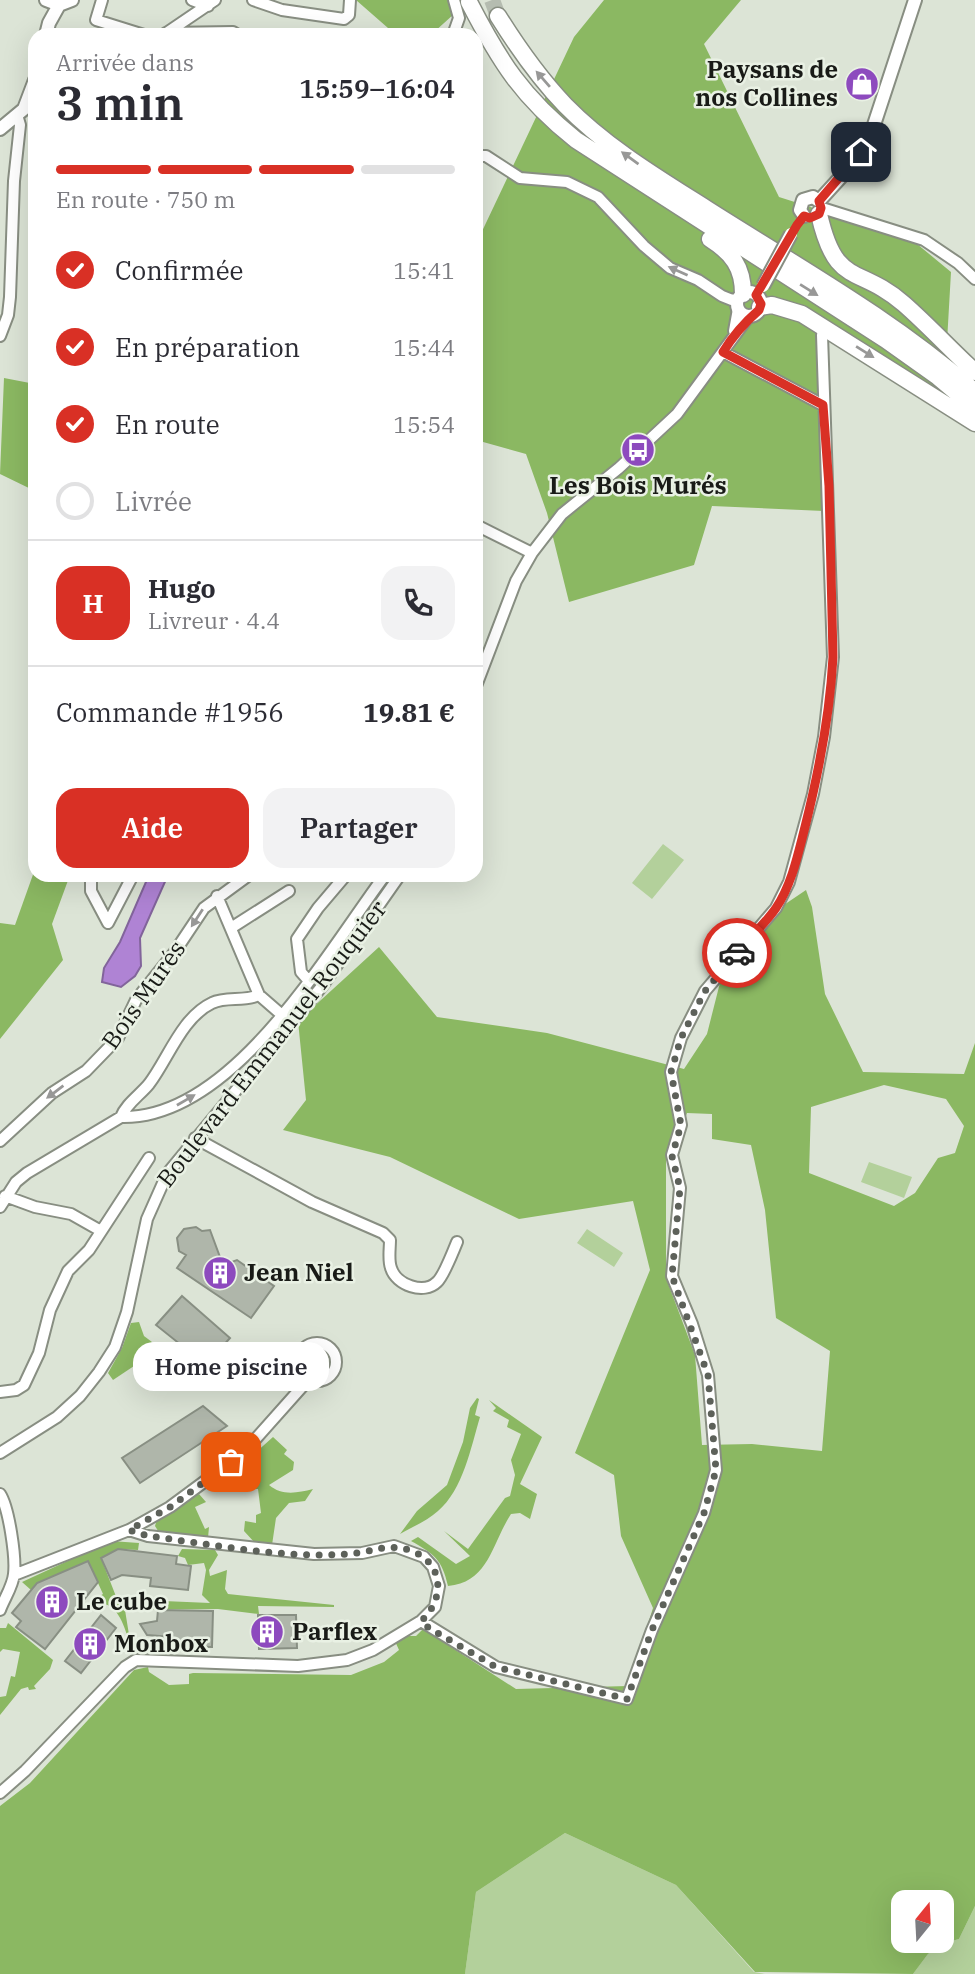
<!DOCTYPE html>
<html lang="fr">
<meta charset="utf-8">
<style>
:root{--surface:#fff;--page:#f2f2f3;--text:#2b2b33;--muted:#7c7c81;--line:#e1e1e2;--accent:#d93025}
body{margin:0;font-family:"IBM Plex Serif",serif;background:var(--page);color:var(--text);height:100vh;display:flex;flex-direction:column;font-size:26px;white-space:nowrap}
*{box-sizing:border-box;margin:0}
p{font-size:23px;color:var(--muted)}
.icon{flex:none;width:38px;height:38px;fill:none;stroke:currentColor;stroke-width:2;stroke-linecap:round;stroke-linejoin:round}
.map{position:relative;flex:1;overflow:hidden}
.details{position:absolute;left:28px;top:28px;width:455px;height:854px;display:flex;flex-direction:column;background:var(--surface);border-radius:21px;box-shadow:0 7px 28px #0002}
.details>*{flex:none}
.needle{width:46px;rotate:18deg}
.tools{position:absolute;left:891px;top:1890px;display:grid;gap:14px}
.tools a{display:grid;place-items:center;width:63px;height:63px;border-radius:14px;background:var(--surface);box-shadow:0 7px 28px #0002;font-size:35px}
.pin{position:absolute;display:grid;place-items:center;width:60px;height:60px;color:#fff;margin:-30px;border-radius:14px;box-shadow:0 4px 10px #0006}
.courier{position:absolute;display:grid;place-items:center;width:70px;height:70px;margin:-35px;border:5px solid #d93025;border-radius:50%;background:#fff;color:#222;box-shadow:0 2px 9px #0007}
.bubble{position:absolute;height:49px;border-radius:21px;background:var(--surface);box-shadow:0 7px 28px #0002;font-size:23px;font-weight:600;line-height:49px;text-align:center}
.overview em{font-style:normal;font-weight:600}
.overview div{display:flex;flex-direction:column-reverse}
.overview{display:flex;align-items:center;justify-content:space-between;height:119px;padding:0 28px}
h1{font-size:46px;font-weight:600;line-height:52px}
.bar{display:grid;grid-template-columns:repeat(4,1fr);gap:10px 7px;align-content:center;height:84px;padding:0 28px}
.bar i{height:9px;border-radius:5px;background:var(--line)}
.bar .active{background:var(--accent)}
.bar p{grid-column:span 4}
.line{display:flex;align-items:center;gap:18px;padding:0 28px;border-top:2px solid var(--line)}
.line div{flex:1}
.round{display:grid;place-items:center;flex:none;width:74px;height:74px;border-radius:21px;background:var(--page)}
ol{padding:0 28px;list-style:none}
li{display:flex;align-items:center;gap:21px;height:77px}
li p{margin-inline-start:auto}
li .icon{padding:7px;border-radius:50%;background:var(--accent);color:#fff;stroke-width:4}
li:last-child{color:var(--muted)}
li i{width:38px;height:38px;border:4px solid var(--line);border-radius:50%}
.cta{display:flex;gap:14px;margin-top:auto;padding:14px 28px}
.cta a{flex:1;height:80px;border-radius:21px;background:var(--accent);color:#fff;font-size:28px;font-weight:600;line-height:80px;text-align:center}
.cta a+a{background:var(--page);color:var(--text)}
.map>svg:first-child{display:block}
</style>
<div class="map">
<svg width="975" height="1974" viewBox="0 0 975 1974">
<rect width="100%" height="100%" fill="#dce4d6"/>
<!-- green -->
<path fill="#b3d09b" d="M663 844 684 860 652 899 632 883Z
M869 1162 912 1177 904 1198 861 1182Z
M587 1229 623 1253 614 1267 577 1243Z
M305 1363a12 12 0 1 1 24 0a12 12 0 1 1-24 0Z
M565 1833 676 1885 754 1972 765 1974H465L476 1892Z
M975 1906V1974H913L928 1954 941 1944 959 1939Z"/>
<!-- forest -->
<path fill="#8bb862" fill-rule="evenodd" d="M356 0H449L454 14 433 33 396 35Z
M604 0H741L704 44 779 197 911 239 951 272 944 394 818 330 824 511 712 506 694 565 569 602 547 513 526 454 476 440V244L574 37Z
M4 378 35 384V491L0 474Z
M35 869V875H70L52 924 63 960 0 1039V923L15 925Z
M806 890 812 907 825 994 863 1072 964 1074 975 1043V1906L959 1939 941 1944 928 1954 913 1974 755 1972 676 1885 565 1833 476 1892 465 1974H0V1806L30 1783 134 1670 148 1667 149 1672 169 1685 189 1684V1674L193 1673 351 1675 384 1662 399 1650 394 1639 407 1629 409 1636H416L423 1629 516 1689 628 1686 653 1608 621 1536 614 1475 575 1453 650 1270 633 1201 519 1219 390 1157 283 1130 306 1100 298 1021 379 947 437 1017 547 1033 684 1069 707 1034 724 967 757 923ZM884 1085 946 1099 964 1126 955 1153 938 1158 915 1193 894 1206 809 1173 811 1107ZM687 1113 712 1114V1139L751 1145 765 1210 776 1318 830 1351 822 1451 752 1444 702 1445 695 1355 666 1278V1159L672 1155ZM903 1902H942V1941H903Z
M139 1322 144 1336 152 1342 146 1348 159 1361 140 1362 113 1380 108 1373 122 1348 131 1323Z
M477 1398 479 1399 475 1415 480 1417C471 1447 463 1490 438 1511 427 1521 412 1527 400 1534L417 1511 447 1485 463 1442 470 1408Z
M489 1400 542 1437 520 1484 537 1494 530 1519 520 1513 511 1514C491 1545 489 1582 448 1586 442 1559 434 1554 411 1541L418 1537 456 1564 470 1556 444 1531 468 1549 505 1498 510 1496 515 1475 511 1460 521 1434 507 1427 509 1420 493 1411 496 1408Z
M273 1437 287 1450 284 1454 294 1462 293 1470 269 1485C282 1496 297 1493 313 1489L305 1501 289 1503 276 1518 272 1545 255 1543 244 1531 245 1521 256 1523V1515L261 1513 258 1489H252L253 1484 258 1479 243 1464Z
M199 1494 206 1502 195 1507 205 1529 209 1527 208 1538 160 1534 155 1526 158 1516Z
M111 1541 139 1543 138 1550 118 1549 101 1558 117 1599 210 1603 202 1595 206 1570 204 1563 188 1565 185 1558 178 1556 182 1549 215 1550 218 1555 209 1570 210 1576 227 1570 225 1589 228 1594 334 1605V1607L258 1606 259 1614 218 1609 125 1610 131 1647C124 1627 120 1604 97 1602L95 1599 103 1594 88 1561 37 1583 31 1590 22 1582Z
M8 1623 53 1660 50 1669 34 1686 36 1689 29 1690 28 1687 21 1689 0 1715V1697L6 1696 11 1676 15 1677 20 1652 3 1649 0 1652V1628H6Z"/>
<!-- water -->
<path fill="#af83d4" stroke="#82649b" stroke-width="2" d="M149 875H168L140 938 141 966 135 976 121 987 102 982 104 968 120 942Z"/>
<!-- building -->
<path fill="#afb6aa" stroke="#888f83" stroke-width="2" d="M196 1227 202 1231 210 1230 220 1257 229 1263 237 1260 274 1286 251 1318 177 1268 186 1255 179 1251 177 1238 184 1229Z
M182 1296 230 1338 206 1365 156 1325Z
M203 1406 227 1426 140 1483 122 1458Z
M118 1549 177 1556 176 1564 191 1566 188 1590 150 1586 151 1578 122 1575 111 1580 101 1558Z
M88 1561 98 1582 45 1649 16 1627 21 1621 12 1613 37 1583Z
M158 1610 213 1611 212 1647 171 1646V1637L147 1635 140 1624 157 1621Z
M101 1615 116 1628 81 1673 65 1661Z
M258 1615H296L297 1648 259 1649Z"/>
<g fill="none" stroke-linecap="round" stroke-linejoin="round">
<!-- highway-tunnel -->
<path stroke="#b5bcb0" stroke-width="16" stroke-dasharray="16 8" stroke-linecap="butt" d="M492 0 498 16"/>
<!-- minor casing -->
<g stroke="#888e82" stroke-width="14">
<path id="minor" d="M102 0 96 20 144 35
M192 0 208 6
M253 0 282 10 344 19 349 15 350 0
M166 33 233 32 238 35
M165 34 215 0
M453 35 459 18 454 0
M476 156H486L520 178 567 182 598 197 644 246 670 268 698 280 722 296 732 300 738 299
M822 208 924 240 958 263 975 279
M734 331 738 309
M0 336 8 315 10 297 14 181 20 125 17 115
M723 352 823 405
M476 525 532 553
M476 686 516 581 532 553 562 514 619 468 677 414 749 316
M91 875V891L108 923
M217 896 259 995 282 1015
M108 923 133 875
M231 928 289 891
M308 980 301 972 297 939 318 908 346 875
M121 1117C232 1120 326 954 385 875
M195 1138 312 1202 383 1233 390 1240C390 1249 388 1260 391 1268 396 1285 424 1295 437 1282 443 1277 453 1252 457 1242
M0 1141 52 1093 86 1071 118 1038 136 1000 174 953 204 908 249 875
M5 1196 35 1207 71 1214 101 1231
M0 1207 16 1182 27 1173 121 1117C126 1104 140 1095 149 1084 168 1059 182 1017 212 1003 226 996 244 1002 259 995
M298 1362a19 19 0 1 1 38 0a19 19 0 1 1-38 0Z
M0 1392 16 1390 24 1385 39 1353 50 1310 68 1271 89 1250 149 1158
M0 1453 57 1417 80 1396 99 1372 115 1347 127 1312 147 1219 167 1174 323 985 400 875
M0 1494C9 1508 16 1557 14 1574 13 1586 4 1599 0 1610
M14 1575 129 1530 170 1507 243 1453 309 1379
M421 1621 496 1667 627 1699 652 1630 704 1513 716 1470 708 1375 692 1324 672 1276 680 1188 672 1155 681 1125 671 1072 681 1038 705 991 776 908 789 882 813 794 824 737 833 657 822 335
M0 1793 25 1771 125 1667 136 1660 298 1666 347 1660 373 1650 421 1621 435 1607 439 1586 433 1567 424 1557 394 1546 362 1553 314 1554 148 1536 129 1530"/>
</g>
<!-- major casing -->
<g stroke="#888e82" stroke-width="16">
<path id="major" d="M46 0 59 5 72 0
M46 35 49 23 59 5
M0 129 24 109 35 80
M819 201 850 167 870 137 915 0
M804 216 800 210 803 200 813 197 819 201
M737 304a12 12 0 1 1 24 0a12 12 0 1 1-24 0Z"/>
</g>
<!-- highway casing -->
<g stroke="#888e82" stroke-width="19">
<path id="highway" d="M469 2C500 62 522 97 576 140L886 340 938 377 975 408
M498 16C518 48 539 78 565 105 606 147 658 178 707 209 798 267 894 320 975 392
M819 214C836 289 858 264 904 304 929 326 951 350 975 372
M710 239C732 253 743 267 743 294
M760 307 772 305 802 314 975 423"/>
</g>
<!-- minor -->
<use href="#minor" stroke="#fff" stroke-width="10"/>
<!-- major -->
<use href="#major" stroke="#fff" stroke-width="12"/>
<!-- highway -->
<use href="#highway" stroke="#fff" stroke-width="16"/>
<!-- major-bridge casing -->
<g stroke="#888e82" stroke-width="16" stroke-linecap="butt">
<path id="major-bridge" d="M763 286 791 234"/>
</g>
<!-- major-bridge -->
<use href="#major-bridge" stroke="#fff" stroke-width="12"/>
</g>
<!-- one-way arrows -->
<defs><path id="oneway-solid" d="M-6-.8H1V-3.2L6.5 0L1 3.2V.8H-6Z" transform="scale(1.75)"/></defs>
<g fill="#989897">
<use href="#oneway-solid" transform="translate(543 79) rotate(-131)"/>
<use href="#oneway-solid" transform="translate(630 158) rotate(-144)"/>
<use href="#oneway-solid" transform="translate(678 271) rotate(-156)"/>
<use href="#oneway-solid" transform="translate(809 290) rotate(32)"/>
<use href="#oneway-solid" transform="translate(865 352) rotate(32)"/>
<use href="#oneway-solid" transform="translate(197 918) rotate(123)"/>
<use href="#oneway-solid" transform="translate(55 1092) rotate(143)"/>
<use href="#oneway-solid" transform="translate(186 1100) rotate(-30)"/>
</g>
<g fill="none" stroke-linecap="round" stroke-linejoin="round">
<!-- done -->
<path stroke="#5d615a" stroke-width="7" stroke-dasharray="0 12.6" d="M231 1462 170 1507 129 1530 148 1536C210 1544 285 1559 346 1554 371 1553 391 1541 414 1552 445 1565 444 1601 421 1621L429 1628 496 1667 627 1699 652 1630 704 1513 716 1470 708 1375 672 1276 680 1188 672 1156 681 1125 671 1072 681 1038 705 991 737 953"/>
<!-- route -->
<path stroke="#d93025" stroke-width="9" d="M737 953C749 938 765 924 776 908 792 884 798 854 805 827 819 771 830 715 833 657L829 486 823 405 723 352C734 334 744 323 759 310L761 304 756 295 797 225 804 216 810 218 819 214 821 208 819 201 861 152"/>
</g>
<!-- icons -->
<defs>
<g id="shop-disc" transform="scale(1.75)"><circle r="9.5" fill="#8d4abe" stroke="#e9f1e4"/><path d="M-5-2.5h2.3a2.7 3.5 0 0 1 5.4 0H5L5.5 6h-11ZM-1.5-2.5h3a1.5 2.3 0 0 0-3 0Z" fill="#fff"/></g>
<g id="bus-disc" transform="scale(1.75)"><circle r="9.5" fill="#8d4abe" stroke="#e9f1e4"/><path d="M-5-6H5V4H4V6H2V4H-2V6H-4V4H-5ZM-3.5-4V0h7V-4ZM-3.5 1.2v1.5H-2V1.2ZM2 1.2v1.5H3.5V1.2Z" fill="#fff"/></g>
<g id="building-disc" transform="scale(1.75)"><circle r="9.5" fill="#8d4abe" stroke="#e9f1e4"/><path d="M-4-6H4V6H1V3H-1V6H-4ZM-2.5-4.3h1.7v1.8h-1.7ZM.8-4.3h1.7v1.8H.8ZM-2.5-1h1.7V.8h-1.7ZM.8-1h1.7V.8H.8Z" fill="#fff"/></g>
</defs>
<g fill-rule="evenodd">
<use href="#shop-disc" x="862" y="84"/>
<use href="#bus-disc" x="638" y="450"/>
<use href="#building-disc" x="220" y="1273"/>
<use href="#building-disc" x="52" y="1602"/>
<use href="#building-disc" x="267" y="1632"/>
<use href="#building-disc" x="90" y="1644"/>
</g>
<g text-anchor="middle" stroke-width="5" stroke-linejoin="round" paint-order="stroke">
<!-- poi labels -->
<g font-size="24" font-weight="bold" fill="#191b17" stroke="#e9f1e4" text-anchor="start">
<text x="838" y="78" text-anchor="end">Paysans de<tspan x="838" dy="28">nos Collines</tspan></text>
<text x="638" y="494" text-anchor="middle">Les Bois Murés</text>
<text x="244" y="1281">Jean Niel</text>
<text x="76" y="1610">Le cube</text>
<text x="292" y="1640">Parflex</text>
<text x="114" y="1652">Monbox</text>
</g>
<!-- street labels -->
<g font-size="24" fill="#191b17" stroke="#e9f1e4">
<text transform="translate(144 995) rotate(-55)" y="8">Bois Murés</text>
<text transform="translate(272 1044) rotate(-52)" y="8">Boulevard Emmanuel Rouquier</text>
</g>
</g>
</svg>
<div class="tools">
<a><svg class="needle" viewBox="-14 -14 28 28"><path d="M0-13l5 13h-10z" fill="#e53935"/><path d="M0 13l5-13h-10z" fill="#7c7c81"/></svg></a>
</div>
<div class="pin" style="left:231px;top:1462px;background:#ea580c"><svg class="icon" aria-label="bag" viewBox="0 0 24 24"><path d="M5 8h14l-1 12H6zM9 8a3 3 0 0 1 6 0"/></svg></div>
<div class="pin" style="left:861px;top:152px;background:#1f2937"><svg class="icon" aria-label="home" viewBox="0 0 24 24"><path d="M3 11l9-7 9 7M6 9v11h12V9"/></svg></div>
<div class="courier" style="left:737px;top:953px"><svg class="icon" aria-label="car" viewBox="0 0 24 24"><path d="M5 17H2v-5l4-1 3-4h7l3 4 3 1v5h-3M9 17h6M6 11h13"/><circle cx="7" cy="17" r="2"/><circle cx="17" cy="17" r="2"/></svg></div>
<div class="bubble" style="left:133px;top:1342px;width:196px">Home piscine</div>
<section class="details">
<div class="overview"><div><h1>3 min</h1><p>Arrivée dans</p></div><em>15:59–16:04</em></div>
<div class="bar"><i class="active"></i><i class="active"></i><i class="active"></i><i></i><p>En route · 750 m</p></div>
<ol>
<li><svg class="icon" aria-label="check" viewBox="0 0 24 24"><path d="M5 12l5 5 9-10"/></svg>Confirmée<p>15:41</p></li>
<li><svg class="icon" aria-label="check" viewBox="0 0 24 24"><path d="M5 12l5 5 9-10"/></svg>En préparation<p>15:44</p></li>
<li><svg class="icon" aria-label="check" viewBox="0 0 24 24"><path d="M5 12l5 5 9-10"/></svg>En route<p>15:54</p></li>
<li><i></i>Livrée</li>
</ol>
<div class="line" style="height:126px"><b class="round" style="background:var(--accent);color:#fff">H</b><div><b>Hugo</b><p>Livreur · 4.4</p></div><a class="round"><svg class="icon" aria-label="phone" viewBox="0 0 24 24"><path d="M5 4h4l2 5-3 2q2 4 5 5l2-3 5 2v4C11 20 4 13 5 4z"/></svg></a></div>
<div class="line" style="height:91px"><div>Commande #1956</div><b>19.81 €</b></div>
<div class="cta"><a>Aide</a><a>Partager</a></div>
</section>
</div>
